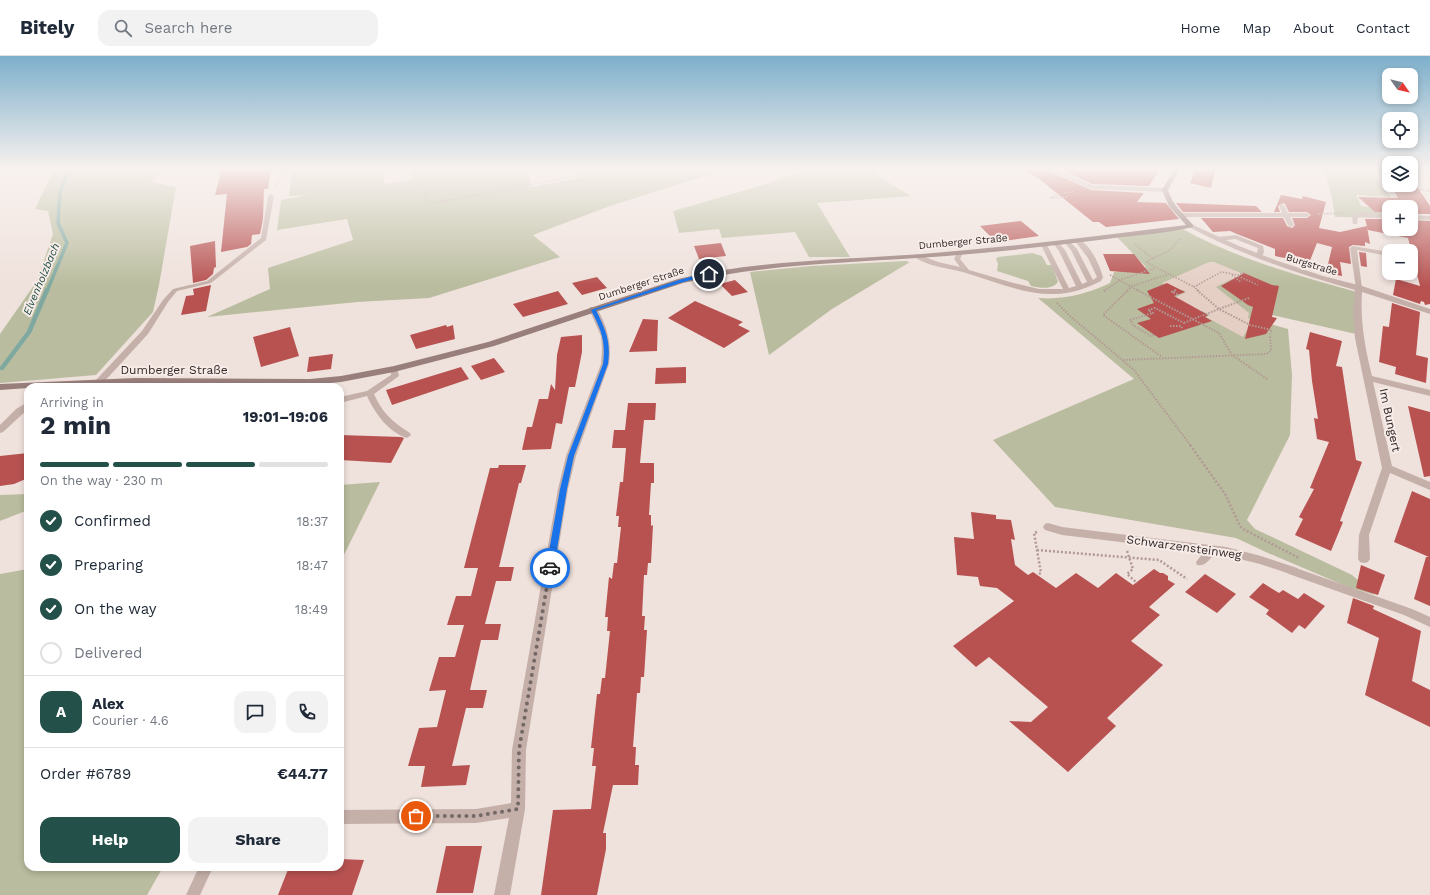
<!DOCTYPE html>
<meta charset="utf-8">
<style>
:root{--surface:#fff;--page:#f2f2f3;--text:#1f2937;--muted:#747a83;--line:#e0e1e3;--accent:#235048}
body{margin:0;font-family:"Work Sans",sans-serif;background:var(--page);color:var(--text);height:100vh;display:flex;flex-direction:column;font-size:15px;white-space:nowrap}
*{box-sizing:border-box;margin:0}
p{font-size:13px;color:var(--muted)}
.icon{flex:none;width:22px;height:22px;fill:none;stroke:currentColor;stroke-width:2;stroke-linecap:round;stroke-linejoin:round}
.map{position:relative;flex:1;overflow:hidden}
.details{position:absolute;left:24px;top:327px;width:320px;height:488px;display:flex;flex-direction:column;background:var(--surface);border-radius:12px;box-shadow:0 2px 6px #0003}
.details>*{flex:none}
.needle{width:26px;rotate:124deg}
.fabs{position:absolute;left:1382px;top:12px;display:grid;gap:8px}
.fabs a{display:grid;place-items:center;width:36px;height:36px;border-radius:8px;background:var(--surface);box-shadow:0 2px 6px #0003;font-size:20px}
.pin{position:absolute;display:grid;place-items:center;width:34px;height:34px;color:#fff;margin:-17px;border:2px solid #fff;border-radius:50%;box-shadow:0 1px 4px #0007}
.courier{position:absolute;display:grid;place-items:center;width:40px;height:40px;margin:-20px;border:3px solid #1a73e8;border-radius:50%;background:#fff;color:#222;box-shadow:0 1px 5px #0007}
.headline em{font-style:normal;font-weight:700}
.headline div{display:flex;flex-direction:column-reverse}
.headline{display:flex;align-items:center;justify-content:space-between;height:68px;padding:0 16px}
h1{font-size:26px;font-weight:700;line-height:30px}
.bar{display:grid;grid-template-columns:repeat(4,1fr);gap:6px 4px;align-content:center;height:48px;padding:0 16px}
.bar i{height:5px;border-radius:3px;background:var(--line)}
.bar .current{background:var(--accent)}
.bar p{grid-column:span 4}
.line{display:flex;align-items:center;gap:10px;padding:0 16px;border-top:1px solid var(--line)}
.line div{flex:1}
.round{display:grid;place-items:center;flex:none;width:42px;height:42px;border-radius:12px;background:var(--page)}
ol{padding:0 16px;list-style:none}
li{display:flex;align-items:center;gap:12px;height:44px}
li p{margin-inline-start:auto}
li .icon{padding:4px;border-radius:50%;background:var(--accent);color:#fff;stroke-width:4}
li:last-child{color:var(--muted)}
li i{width:22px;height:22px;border:2px solid var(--line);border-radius:50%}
.cta{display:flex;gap:8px;margin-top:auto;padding:8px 16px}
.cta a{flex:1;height:46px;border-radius:12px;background:var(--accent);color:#fff;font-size:16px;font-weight:700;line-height:46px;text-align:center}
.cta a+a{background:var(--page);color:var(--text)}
header{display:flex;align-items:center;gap:24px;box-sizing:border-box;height:56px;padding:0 20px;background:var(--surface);border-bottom:1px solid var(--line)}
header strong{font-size:19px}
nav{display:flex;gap:22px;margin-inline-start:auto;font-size:14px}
.search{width:280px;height:36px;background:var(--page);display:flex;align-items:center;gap:10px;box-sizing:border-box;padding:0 14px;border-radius:12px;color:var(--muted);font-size:15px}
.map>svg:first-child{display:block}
</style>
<header>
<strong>Bitely</strong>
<div class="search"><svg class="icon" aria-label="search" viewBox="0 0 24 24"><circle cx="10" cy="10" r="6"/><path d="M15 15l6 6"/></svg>Search here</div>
<nav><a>Home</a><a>Map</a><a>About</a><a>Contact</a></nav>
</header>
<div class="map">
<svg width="1430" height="839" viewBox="0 0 1430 839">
<rect width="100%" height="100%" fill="#efe1dc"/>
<!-- green -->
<path fill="#b9bc9e" d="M55 112H164L151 126 176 131 159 229 153 256 96 319 0 327V278L37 225 53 178 48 155 35 153Z
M311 112H384V128L415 123 411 112H526L532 131 630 112H721L711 118 610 150 533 179 560 201 429 242 357 246 207 261 270 233 268 212 353 184 347 163 277 174 281 144 309 139 289 140 292 116Z
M806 112H864L911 140 817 147 850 201H809L795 176 722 182 719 173 679 177 673 155 753 132 798 117Z
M1324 112H1370L1391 141 1356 139 1361 150 1389 153V162L1335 161 1332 142Z
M1181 172C1236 203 1297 219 1357 236L1356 278 1272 259 1270 268 1288 273 1292 319 1290 379 1247 464 1255 473 1352 519 1375 539 1348 531 1268 497 1236 482 1055 451 993 384 1134 323 1038 242C1064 244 1087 238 1110 227L1114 216 1146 211 1117 181Z
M1032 197 1042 200 1047 209H1052L1058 226C1052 234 1041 232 1031 230L1028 225 997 215 998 208 996 203 998 201Z
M905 205 910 206 832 253 769 299 750 216 811 210Z
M380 426 340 507V429Z
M28 438V454L0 465V439Z
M28 513V811H163L147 839H0V518Z"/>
<!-- plaza -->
<path fill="#e5cfc5" d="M1209 206H1214L1246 219 1239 226 1232 223 1216 231 1249 257 1248 262 1252 264 1250 269 1243 281 1206 261 1210 259 1202 255 1199 257 1172 243 1186 236 1183 234 1179 236 1162 227Z"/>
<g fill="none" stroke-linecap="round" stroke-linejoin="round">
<!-- stream-far1 -->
<path stroke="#7ea8a0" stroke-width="3.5" d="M47 235 67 187 58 167 60 136 69 112"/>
<!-- stream -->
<path stroke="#7ea8a0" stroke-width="4.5" d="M2 312 29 276 47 234"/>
</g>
<!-- building -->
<path fill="#b75251" d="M222 112H271L268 133H264L263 163 260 178 252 179 251 188 247 191 221 196 227 138 215 139Z
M1018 112H1043L1091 134 1144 137 1137 146 1166 147 1179 163 1106 171 1099 166H1093L1038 122Z
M1058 112H1161L1149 130 1092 128Z
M1196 112H1216L1211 132 1190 127Z
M1411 125 1414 126 1430 150V158H1411V151H1389V156H1375L1358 141 1398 142 1391 129H1411Z
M1281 139 1302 143 1303 140 1326 146 1319 172 1340 176 1367 170 1370 188 1365 186V190L1353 189 1349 191 1351 208 1340 206 1342 220 1326 217 1332 191 1317 187 1309 207 1275 200V193L1237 178 1230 175 1213 176 1201 162H1283L1287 170 1292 172 1295 169 1292 162H1307L1311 159 1307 156H1289L1285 148 1283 147 1278 150 1280 156H1274Z
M1176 147 1256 150 1262 156H1183Z
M1365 163H1389V173H1411V164L1430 165V248L1425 249 1424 246 1421 245 1420 248 1393 239 1396 223 1420 230 1408 182 1368 174Z
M1021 165 1039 180 996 186 980 170Z
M215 185 216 211 214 212 213 218 206 224 193 227 190 190Z
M721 187 726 200 699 203 694 190Z
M1359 196 1366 197 1367 211 1361 210Z
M1103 198H1134L1150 218 1110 215Z
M1244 217 1272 229 1279 230 1272 261 1277 262 1266 278 1245 283 1253 251 1248 249 1221 230Z
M597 221 607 232 582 239 572 227Z
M735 224 748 236 732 240 720 228Z
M1167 227 1185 236 1174 240 1208 259 1205 261 1212 265 1159 282 1137 267 1151 263 1137 253 1154 247 1147 235Z
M211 229 206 255 181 259 186 240 194 239 193 233Z
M558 235 568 248 523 261 513 248Z
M695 245 743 266 738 269 750 275 724 292 668 262Z
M1392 247 1420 256 1416 299 1428 302 1426 327 1395 318 1396 311 1379 306 1383 270 1389 271Z
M643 263 658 264 657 295 629 296Z
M446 269 447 271 453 269 455 283 416 293 410 279Z
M290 271 299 300 261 311 253 281Z
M1310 276 1342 285 1336 310 1342 311 1356 404 1362 406 1340 465 1343 466 1331 495 1295 479 1303 463 1299 461 1314 433 1310 432 1329 386 1317 383 1314 362 1318 363 1312 325 1309 294 1306 293Z
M582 279V296L575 331H569L562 368 556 367 551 393 522 394 527 371H532L539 343H548L551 328 555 334 557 299 561 281Z
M333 298 331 313 307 316 309 301Z
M494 302 505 316 481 324 471 310Z
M461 311 469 323 392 349 386 334Z
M686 311V327L655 328 656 312Z
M628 347H656L655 364H644L640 407H654V427H651L649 459H651V470L653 469 651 507H648L647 519H644L642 560H645L644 574H647L644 621H641L640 637H637L633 691H636L635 709H639L638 729H613L603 777H606V793L597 839H541L553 754 591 753 596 710H592L594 692H591L597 638H600L602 622H605L610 575H607L608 561H605L609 521 612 523 614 507H617L621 471H618L619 460H616L620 426H623L626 392H612L614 374H625Z
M1408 350 1430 356V420L1424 421Z
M340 379 401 381 404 382 391 407 340 404Z
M28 397V422L14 428 0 430V400Z
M499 409H526L521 427H519L499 511H514L511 525H496L485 568H501L498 584H481L470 634H487L483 652H466L452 710 470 709 466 729 421 731 425 710H408L419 672 437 671 446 634 429 635 439 601H455L464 569H447L456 540H471L478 512H464L490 412H498Z
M1412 435 1430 443V550L1414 543 1426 501H1429L1394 486Z
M971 456 996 459V463L1011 464 1015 484 1011 483 1015 509 1028 519 1033 516 1056 532 1076 517 1098 532 1116 517 1133 529 1154 513 1160 517H1163L1168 520V524L1175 528 1149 551 1160 559 1131 585 1163 609 1107 662 1116 670 1068 716 1009 665 1031 666 1048 651 989 601 976 611 953 590 1014 545 997 532 980 530 978 521 957 519 954 481 974 483Z
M1361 509 1385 519 1378 539 1356 532Z
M1205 518 1236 538 1217 557 1185 536Z
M1263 527 1279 537 1283 534 1298 543 1304 537 1325 550 1305 573 1299 569 1292 577 1266 558 1269 554 1249 541Z
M1353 542 1374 550 1373 553 1421 575 1412 625 1430 634V671L1365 639 1379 582 1347 567Z
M446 790H482L473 837H436Z
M340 803 364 804 352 839H278L289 811H340Z"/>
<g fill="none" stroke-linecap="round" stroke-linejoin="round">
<!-- path-far2 -->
<path stroke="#b19994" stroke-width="1.5" stroke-dasharray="1.5 1.5" stroke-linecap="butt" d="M418 112 427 145 434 147 618 112
M1418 112 1430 122
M1421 112 1430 114
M275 131 284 115 295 112
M1420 134 1430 135
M1067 141 1051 142 1058 138 1074 136
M1318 158 1345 157
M1180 183 1170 194 1146 206 1194 231
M1135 188 1153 203
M1110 219 1139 235
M1232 219 1241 226
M1238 220 1258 229
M1104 235 1120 224 1155 212
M1127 235 1132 230 1169 218
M1174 235 1176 234
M1199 235 1194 231 1221 216 1238 219 1245 216"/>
<!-- path-far1 -->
<path stroke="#b19994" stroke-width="2" stroke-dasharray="1.5 1.5" stroke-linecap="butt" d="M1128 234 1103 259 1162 301
M1137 234 1219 277 1232 299 1267 323
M1176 234 1172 236 1179 239
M1197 234 1219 253 1201 260
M1104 235 1106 234
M1249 242 1219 253 1250 269 1272 274 1270 278
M1057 247 1070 260 1134 314 1191 390
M1170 270H1181L1182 272
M1154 279 1151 280 1133 269 1130 264 1153 257 1148 254 1155 252 1184 267
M1123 304 1266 298 1271 295 1270 279"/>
<!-- path -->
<path stroke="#b19994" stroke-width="2.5" stroke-dasharray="2 2" stroke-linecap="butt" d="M1190 389 1225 438 1240 470 1243 473 1299 502
M1037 476 1034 477 1041 517 1037 519
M1037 494 1159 504 1187 523
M1127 495 1133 513 1127 518 1137 527"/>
<!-- service -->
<path fill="#c5afa9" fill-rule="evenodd" d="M271 138 274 140 266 184 211 227 177 235 168 246 148 278 102 328H96L95 326 96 324 142 275 163 244 173 233 207 225 261 182 268 140Z
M1282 148 1284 149 1288 157H1307L1310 159 1307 161H1290L1294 169 1291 171 1288 169 1284 161H1182L1179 159 1182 157H1282L1279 150Z
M1360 157 1389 158V162L1360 161H1358L1357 168H1353L1352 160Z
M1411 159 1430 160V164L1411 163Z
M1236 179 1263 190 1264 196 1261 202 1256 201 1258 192 1235 183 1218 185 1215 183 1218 181Z
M1078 183C1091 189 1099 208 1103 221L1101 225C1087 232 1071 238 1054 238 1024 239 994 225 966 217 950 212 926 211 914 200L917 198 938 206 960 211 954 203 958 196 960 195 963 197 960 203 969 214 1010 226 1039 233H1063L1041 189 1044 187 1047 189 1069 232 1076 230 1059 195 1053 187 1054 186H1058L1065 194 1082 228 1087 226 1071 194 1064 186 1065 185H1069L1077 193 1093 224 1097 221 1088 202 1075 185Z
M1353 190 1389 196 1388 200 1357 194 1362 232 1359 234 1356 232 1350 192Z
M391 311H397L399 320 374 338C383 358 392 365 410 377L411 379 407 382C388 376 375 357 367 340L340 347V341L367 335 391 319Z
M1048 467 1062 471 1226 491 1261 500 1297 512 1298 515 1297 518 1293 519 1260 508 1215 497C1210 503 1205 511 1197 509L1196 506 1204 496 1062 479 1045 474 1043 471 1045 468Z
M199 811H213L200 839H186Z"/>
<!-- minor -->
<path fill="#c5afa9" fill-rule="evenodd" d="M1044 112H1053L1092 129 1165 132 1168 134 1165 136 1091 133Z
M1191 168 1239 190 1275 204 1323 220 1362 230 1430 253V258L1362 236C1360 265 1365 292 1372 320L1430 334V340L1373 326 1392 410 1430 426V434L1390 417 1369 479 1370 503 1368 506 1364 507 1360 506 1358 503 1359 479 1382 412 1355 282 1353 255 1355 234C1298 218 1242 199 1189 171L1188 170Z
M590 251H596C607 269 612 287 609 308L576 400 568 433 526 694 525 753 510 839H494L509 762 476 767 340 768V754L476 753 511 747 512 694 558 433 566 400 601 308 602 293 601 280 589 253Z
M248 323 252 326C247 332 238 331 231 331L232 329Z
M28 346V353L3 376 0 377V369L16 353Z
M1293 511 1412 553 1430 561V571L1404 559 1289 518 1287 515 1289 512Z"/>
<!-- secondary -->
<path fill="#997f7b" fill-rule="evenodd" d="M1175 112H1181L1168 134C1172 149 1184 158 1193 169V171C1165 178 1135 179 1107 183 1044 191 980 198 917 202 838 207 760 209 683 227L494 290 394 316 341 326 310 329 135 328 28 331V332L0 334V328L135 322 310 323 341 320 394 310 488 286 678 223C758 204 840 204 922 198 1010 191 1098 180 1186 169L1169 150 1162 134Z"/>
<!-- path-bridge -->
<path stroke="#b19994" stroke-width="2" stroke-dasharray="1.5 1.5" stroke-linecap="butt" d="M1184 267 1201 260"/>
</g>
<!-- sky -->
<linearGradient id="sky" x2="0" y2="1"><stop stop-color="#7dafcb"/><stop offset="0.49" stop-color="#f8f2ef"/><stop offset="1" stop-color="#f8f2ef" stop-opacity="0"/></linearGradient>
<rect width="1430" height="230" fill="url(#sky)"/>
<!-- route -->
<path fill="#1a73e8" d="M709 216 711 219 683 226 596 254C606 275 611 285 608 308L574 400 567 433 554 512 550 514H547L546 512 560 433 568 400 603 308C606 284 601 274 591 254L679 224Z"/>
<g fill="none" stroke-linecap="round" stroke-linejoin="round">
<!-- done -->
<path stroke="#756967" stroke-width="4" stroke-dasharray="0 7.2" d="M416 760H476L518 753 519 694 550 512"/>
</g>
<g text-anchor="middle" stroke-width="4" stroke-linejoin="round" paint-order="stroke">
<!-- far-street labels -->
<g font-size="10" fill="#332928" stroke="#f7ece8">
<text transform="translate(963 185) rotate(-5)" y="4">Dumberger Straße</text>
<text transform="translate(1312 208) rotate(17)" y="4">Burgstraße</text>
<text transform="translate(641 227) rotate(-18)" y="4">Dumberger Straße</text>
</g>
<!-- far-water labels -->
<g font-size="11" font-style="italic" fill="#235048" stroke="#f7ece8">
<text transform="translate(41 223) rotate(-67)" y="4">Elvenholzbach</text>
</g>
<!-- street labels -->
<g font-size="12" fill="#332928" stroke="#f7ece8">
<text x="174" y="318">Dumberger Straße</text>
<text transform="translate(1390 364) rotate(78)" y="4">Im Bungert</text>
<text transform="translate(1184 491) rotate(8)" y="4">Schwarzensteinweg</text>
</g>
</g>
</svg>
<div class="fabs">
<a><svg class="needle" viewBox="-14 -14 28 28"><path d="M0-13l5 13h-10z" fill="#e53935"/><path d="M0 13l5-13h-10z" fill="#747a83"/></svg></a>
<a><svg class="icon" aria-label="locate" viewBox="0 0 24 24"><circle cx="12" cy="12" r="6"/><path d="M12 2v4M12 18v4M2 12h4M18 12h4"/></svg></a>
<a><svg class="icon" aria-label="layers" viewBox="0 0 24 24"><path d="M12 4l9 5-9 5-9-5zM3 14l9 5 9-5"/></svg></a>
<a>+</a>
<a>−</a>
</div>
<div class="pin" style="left:416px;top:760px;background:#ea580c"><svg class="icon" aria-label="bag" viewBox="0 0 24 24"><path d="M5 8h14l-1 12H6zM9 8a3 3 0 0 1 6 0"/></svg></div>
<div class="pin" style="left:709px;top:218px;background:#1f2937"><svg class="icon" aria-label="home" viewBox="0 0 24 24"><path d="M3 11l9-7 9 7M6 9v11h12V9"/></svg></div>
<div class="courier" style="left:550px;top:512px"><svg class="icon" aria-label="car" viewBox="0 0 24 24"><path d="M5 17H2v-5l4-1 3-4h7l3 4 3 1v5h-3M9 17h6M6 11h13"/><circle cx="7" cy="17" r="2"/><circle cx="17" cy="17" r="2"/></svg></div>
<section class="details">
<div class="headline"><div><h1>2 min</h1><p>Arriving in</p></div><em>19:01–19:06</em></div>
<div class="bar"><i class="current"></i><i class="current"></i><i class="current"></i><i></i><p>On the way · 230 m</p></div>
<ol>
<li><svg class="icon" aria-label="check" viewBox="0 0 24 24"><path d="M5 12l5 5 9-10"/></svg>Confirmed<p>18:37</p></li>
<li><svg class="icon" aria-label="check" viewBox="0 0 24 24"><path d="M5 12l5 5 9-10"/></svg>Preparing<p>18:47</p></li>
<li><svg class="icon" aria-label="check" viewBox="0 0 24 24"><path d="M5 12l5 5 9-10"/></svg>On the way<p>18:49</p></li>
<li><i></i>Delivered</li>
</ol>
<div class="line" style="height:72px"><b class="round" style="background:var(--accent);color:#fff">A</b><div><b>Alex</b><p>Courier · 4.6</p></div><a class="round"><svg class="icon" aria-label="chat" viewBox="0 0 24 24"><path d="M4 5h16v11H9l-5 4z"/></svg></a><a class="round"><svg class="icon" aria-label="phone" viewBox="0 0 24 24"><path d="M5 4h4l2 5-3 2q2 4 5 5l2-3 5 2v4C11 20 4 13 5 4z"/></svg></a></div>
<div class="line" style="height:52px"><div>Order #6789</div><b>€44.77</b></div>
<div class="cta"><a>Help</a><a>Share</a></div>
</section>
</div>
